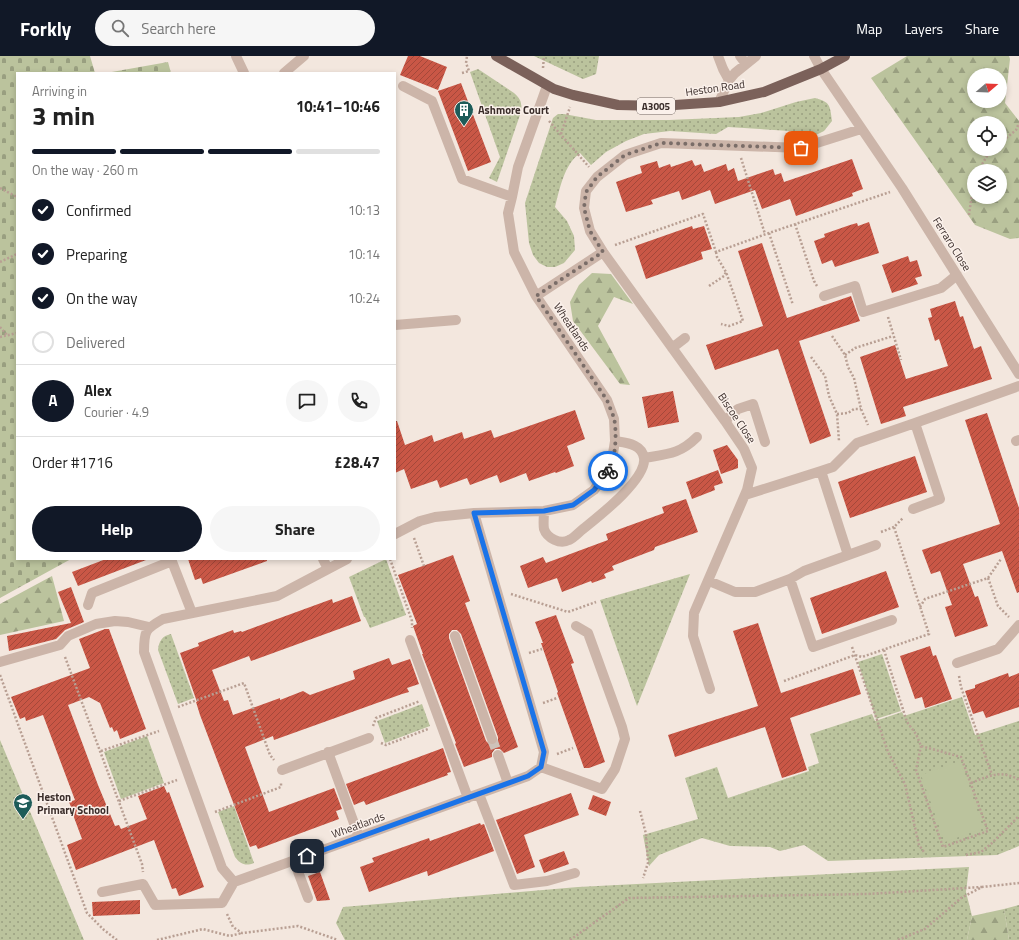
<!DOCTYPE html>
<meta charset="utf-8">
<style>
:root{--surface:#fff;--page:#f6f6f6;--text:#222;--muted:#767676;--line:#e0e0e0;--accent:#111827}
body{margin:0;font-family:"Titillium Web",sans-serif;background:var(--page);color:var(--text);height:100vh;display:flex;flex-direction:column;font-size:15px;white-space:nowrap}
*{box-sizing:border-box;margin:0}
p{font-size:13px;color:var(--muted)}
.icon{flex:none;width:22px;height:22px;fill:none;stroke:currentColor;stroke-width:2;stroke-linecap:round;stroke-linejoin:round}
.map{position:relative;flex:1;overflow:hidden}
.side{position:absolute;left:16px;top:16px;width:380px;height:488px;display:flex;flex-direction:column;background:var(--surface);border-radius:0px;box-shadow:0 2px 6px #0003}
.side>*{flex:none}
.needle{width:26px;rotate:71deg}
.tools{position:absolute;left:967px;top:12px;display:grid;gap:8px}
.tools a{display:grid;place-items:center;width:40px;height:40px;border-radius:50%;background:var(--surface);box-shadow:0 2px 6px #0003;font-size:20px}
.pin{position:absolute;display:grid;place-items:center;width:34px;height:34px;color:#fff;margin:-17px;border-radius:8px;box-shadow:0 2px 6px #0006}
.courier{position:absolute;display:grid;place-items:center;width:40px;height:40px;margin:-20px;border:3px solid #1a73e8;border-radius:50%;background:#fff;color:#222;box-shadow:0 1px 5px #0007}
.head em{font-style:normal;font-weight:700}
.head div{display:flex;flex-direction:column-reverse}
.head{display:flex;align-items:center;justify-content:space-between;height:68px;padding:0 16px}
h1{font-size:26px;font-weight:700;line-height:30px}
.bar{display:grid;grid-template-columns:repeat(4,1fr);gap:6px 4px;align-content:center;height:48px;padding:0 16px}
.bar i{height:5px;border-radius:3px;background:var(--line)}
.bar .on{background:var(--accent)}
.bar p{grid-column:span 4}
.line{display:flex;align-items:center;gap:10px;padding:0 16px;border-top:1px solid var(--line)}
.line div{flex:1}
.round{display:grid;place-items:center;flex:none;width:42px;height:42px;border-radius:21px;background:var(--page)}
ol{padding:0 16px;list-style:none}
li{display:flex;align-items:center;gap:12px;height:44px}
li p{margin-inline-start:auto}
li .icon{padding:4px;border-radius:50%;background:var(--accent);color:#fff;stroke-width:4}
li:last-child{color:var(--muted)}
li i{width:22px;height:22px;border:2px solid var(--line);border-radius:50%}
.button{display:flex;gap:8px;margin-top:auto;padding:8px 16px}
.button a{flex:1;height:46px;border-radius:24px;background:var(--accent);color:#fff;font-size:16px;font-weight:700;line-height:46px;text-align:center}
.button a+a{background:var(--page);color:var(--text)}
header{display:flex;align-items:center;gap:24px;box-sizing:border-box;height:56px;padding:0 20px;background:var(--accent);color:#fff}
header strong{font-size:19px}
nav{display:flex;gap:22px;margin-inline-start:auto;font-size:14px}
.search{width:280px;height:36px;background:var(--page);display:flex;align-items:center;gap:10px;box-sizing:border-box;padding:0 14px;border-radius:22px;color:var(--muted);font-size:15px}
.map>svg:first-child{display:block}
</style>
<header>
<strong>Forkly</strong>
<div class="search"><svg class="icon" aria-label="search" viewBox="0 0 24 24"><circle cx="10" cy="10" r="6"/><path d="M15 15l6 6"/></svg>Search here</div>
<nav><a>Map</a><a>Layers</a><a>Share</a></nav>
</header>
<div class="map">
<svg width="1019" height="884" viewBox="0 0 1019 884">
<defs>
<pattern id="grass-dots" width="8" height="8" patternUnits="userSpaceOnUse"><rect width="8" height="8" fill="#bbc39d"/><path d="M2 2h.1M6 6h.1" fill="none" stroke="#999f80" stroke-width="1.8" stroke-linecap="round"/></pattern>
<pattern id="forest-firs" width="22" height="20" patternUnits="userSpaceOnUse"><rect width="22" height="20" fill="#bbc39d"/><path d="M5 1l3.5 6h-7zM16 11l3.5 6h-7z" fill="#999f80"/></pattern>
<pattern id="cemetery-stones" width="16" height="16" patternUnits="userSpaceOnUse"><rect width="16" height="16" fill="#bbc39d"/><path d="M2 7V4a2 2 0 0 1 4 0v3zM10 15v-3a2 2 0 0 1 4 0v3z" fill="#999f80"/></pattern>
<pattern id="building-hatch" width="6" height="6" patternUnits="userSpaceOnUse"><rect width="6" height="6" fill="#c95746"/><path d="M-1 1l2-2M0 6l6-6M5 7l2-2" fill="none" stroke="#a4483a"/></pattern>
</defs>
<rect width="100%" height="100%" fill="#f3e7de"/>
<!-- grass -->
<path fill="url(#grass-dots)" d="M534 0H599L596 18 583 23Z
M478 13 514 37C521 43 522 47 521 56L497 126 489 122 500 101 470 16Z
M815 42C830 46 830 49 832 65L824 75 810 82 806 76 728 71 716 78 670 75 644 78 626 85 606 96 591 109 580 97C564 109 560 132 555 151L567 165 574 180 575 194 564 207 555 211H547L539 207 533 199 529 187 525 147 553 62 558 58H564L596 64H669L739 61 761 57 796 46Z
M386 503 406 559 370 572 365 561H364L349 521Z
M690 518 637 650 600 544Z
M171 578 194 642 178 648 158 594C159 585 162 580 171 578Z
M882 598 901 655 876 663 858 606Z
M962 641 975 679 1019 665V790L997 799 828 805 804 789 780 795 770 791 730 790 702 782 659 799 649 810 643 779 698 763 685 722 717 711 728 742 809 715 808 711 819 707 810 678 872 658 875 665 902 656 904 660Z
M422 648 430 670 385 687 377 665Z
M147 680 164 727 121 743 104 696Z
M0 684 84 884H0Z
M234 750 254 807C246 810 241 809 235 801L218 756Z
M969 811 966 836 972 860 967 884H345L336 867 343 851 578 831Z
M1019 849V884H1009L1004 853Z"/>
<!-- forest -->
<path fill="url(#forest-firs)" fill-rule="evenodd" d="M907 0H1009L1010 3 1005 47 1019 65V182L1010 183 975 169 871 22ZM974 19H1000V45H974ZM974 67H1000V93H974ZM974 115H1000V141H974Z
M592 217 611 218 633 248 614 241 598 270 630 329 620 328 573 265 570 246 579 229Z
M52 520 64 565 0 579V548Z
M1004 853 1009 884H967L972 860Z"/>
<!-- cemetery -->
<path fill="url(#cemetery-stones)" d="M0 0H90L95 17H17V503H71L0 542Z
M168 6 171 17H106Z"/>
<!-- garden -->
<path fill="#bbc39d" d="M960 705 983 772 945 786 921 719Z"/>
<!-- building -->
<path fill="url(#building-hatch)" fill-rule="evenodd" d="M408 0H420L447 11 438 34 400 19Z
M461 27 491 106 468 115 438 35Z
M852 103 863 133 852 137 853 140 796 160 790 143 762 153 755 134 715 148 710 134 682 144 679 135 651 144 653 148 626 156 616 126 642 117 640 110 657 105 659 112 670 108 671 111 692 104 695 110 701 108 704 116 726 108 728 115 734 112 738 125 773 113 775 119 781 117 784 126Z
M869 166 879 197 835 211 832 204 822 208 814 185 825 181 824 178 850 169 857 167 858 170Z
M692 170 693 173 704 170 712 193 701 196 703 203 646 223 635 190Z
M762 187 787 262 851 240 860 265 799 285 831 380 810 388 778 293 715 314 706 289 763 270 738 195Z
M908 200 910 206 917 204 922 220 915 222 918 228 892 237 882 209Z
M955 245 960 261 963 260 974 293 981 290 992 323 903 351 906 360 881 368 860 301 895 289 906 323 948 310 939 283 935 285 928 262 932 261 930 253Z
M673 335 679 366 648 372 642 341Z
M575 354 585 383 567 390 574 410 556 417 555 416 529 425 526 417 500 427 497 419 470 429 467 422 440 432 437 424 411 433 404 413 395 417V365H397L405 389 432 379 434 386 462 376 464 383 491 374 494 382Z
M987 357 1019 452V536L1017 537 1002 495 963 508 975 541 978 540 988 570 955 581 945 551 952 549 940 515 931 518 922 494 1000 468 965 364Z
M727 389 738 404V412L721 418 713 394Z
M915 400 927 436 850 462 838 426Z
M718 414 723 427 714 430 715 434 692 443 686 426Z
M686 443 698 476 655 491 654 494 612 510 614 514 604 518 606 522 592 527 591 525 562 536 557 522 528 532 520 510 543 501 546 507 608 484 606 478 664 457 662 451Z
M453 499 470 545 465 547 518 691 504 697 500 693H495L492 697V701L464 711 455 688 456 687 422 598H423L413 570 417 568 398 519ZM452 574H457L461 578 498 681V685L495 689H490L486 685 449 582V578Z
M106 503H146V504L78 530 72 516Z
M188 503H267V505L203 528 201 522 195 524Z
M886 515 899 551 822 578 810 542Z
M71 531 84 566 65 574 56 583 9 595 7 580 71 567 58 536Z
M352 540 361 565 251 605 249 600 212 614 224 645 228 644 233 659 280 642V644L303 635 310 639 355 623 353 615 389 602 392 609 410 603 419 628 407 632 409 636 402 638 274 684 273 680 245 691 269 756 334 732 342 753 336 755 339 763 258 793 256 789 250 791 200 659 196 646H197L180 597 199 590 198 587 233 574 234 577 241 575 242 576 332 543 333 547Z
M556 559 574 607 571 608 605 706 589 712H584L557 637 558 636 541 587H543L535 566Z
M758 567 781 637 853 613 861 638 790 662 807 714 782 722 765 671 675 701 668 679 758 650 733 575Z
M105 573H109L146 673 120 683 117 674 114 676 112 671 110 672 100 647 89 641 68 649 98 729 115 770 119 769 121 773 147 763 138 740 164 730 167 737 169 736 204 831 179 840 176 832 172 833 154 784 76 814 67 789 82 783 72 756H73L69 746 75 744 43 659 26 665 25 661 20 663 11 641 90 612 79 583Z
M930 590 933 600 936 599 952 643 925 652 922 641 915 643 900 600Z
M1008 617 1009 621 1019 617V651L986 662 983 655 973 658 965 635 975 632V629Z
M443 692 451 716 447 717 448 719 366 749 364 745 354 749 346 728Z
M571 737 579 759 524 779 535 811 517 818 496 764Z
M593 739 611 746 606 760 588 753Z
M480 767 481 769 484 768 494 795 428 820 427 815 369 836 360 811 374 806 372 802 429 782 430 785Z
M564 795 569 808 544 817 539 804Z
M320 816 330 844 317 845 308 820Z
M140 844V858L93 860 92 846Z"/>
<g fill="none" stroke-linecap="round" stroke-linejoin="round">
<!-- minor-tunnel -->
<path stroke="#cec2ba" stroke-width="10" stroke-dasharray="10 5" stroke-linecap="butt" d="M492 683 498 699"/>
<!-- path -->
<path stroke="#b89f93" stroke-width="2.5" stroke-dasharray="2 2" stroke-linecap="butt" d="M543 12 544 0
M462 17 469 15 466 7 467 0
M549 65 589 111
M561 78 570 51
M1000 87 1016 74 1019 67
M741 102 765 178
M978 115 990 95 992 93
M0 132 17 141
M969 159 974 123
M795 168 814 225 817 230
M769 177 793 249
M615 189 703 158 716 196 769 177 890 136
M716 196 717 201 726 216 743 265 729 270 721 268
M0 206 17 198
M709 230 724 220 726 216
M888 261 901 304
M0 271 7 279
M832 280 845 299 848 311 854 322 861 353 868 369
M0 281 17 277
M845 299 855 292 893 280
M811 301 825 320 829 340 837 358 839 385
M837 358 848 357 854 353H861
M881 476 894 471
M414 482 424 510
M390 503 412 565V572
M988 522 998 550 1009 561
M511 538 568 556 596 546
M920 551 925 543 988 522 1001 503
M852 591 888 696 905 728 919 789 924 796
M884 594 907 666 916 678 921 690 961 701 988 775 943 791 916 714 921 690
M529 597 542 593
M65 601 142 808 143 816
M0 619 87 857 104 874 117 884
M959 620 961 631 992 719
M784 625 855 599 862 601 929 578 894 471 903 462
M543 647 557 642
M178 651 244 627 270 699 274 704
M373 670 376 662 420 645
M381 687 386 689 428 673
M101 695 159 675
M557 698 573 692
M971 727C989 720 1001 713 1019 724
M119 745 177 724
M640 755 646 778 648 807 643 822
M215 756 281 731V726
M966 799 981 796 992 787 1019 760
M227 858 233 871 242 877 298 870 338 884
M157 884 203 873 230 880 242 877
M570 884 629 842 868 838 982 831
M898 884 925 873 961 842 982 831 1019 827"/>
<!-- minor -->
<path stroke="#ccb5a9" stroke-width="10" d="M236 0 244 17
M718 0 723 13 729 24
M740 0 746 8
M814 0 821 13 902 132 1019 318
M284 17 304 0
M403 30 432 45 462 123 512 141
M719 46 729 24 735 17 756 0
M536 240 603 196
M824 240 855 230 863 256 941 232 957 219
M395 269 456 264
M672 292 685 282
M725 365 738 353 753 348 765 386
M1016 385 1019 384
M644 402C668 398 680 398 697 381
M821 415 833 411 857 387 915 367
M745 439 821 415 848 499
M913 453 940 443 915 367 1019 330
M544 455C544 460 543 468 544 473 547 482 560 489 569 484 574 482 579 476 583 473 598 461 647 423 644 402 642 388 627 387 615 385
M395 478 420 465 435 461 474 457 544 455 573 449 594 434 611 410 615 385 614 363 607 344 536 240 514 196 508 157 512 141 518 111 547 30
M171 503 192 557
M323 503 328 513
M347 503 277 540 163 563C145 573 144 575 144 596L222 812 234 826 528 720 541 711 544 696 474 457
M790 523 813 591 892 564
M709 525 735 536H755L790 523 804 515 876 489
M88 549 92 537 172 505
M455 580 492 683
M410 584 468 742
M0 606 60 589 68 580 96 568 115 565 128 566 149 571
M957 607 998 593 1019 569
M710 633 693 580 694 557 747 434 752 412 744 393 725 365 603 196 590 175 584 152 586 135 597 121 625 99 661 87 801 92 861 73
M328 696 359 781
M498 699 508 727
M541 711 602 733 615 713 625 683 622 671 588 577 576 570
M282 714 369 682
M479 738 514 829 547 825 575 817
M294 805 308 842
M102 836 143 828 155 849 222 847 234 826"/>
<!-- major -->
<path stroke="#7b615a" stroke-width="10" d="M496 0 554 33 573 39 618 49 660 50 719 46 764 36 821 13 845 0"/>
</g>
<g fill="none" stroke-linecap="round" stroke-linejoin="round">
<!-- done -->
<path stroke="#7a6d68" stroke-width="4" stroke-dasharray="0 7.2" d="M608 415C616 404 617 376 614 362 612 356 609 350 607 344L536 240 603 196 590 175 584 152 586 136 597 121 625 99 661 87 801 92"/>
<!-- route -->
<path stroke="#1a73e8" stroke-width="5" d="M307 800 528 720 541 711 544 696 474 457 544 455 573 449 594 434 608 415"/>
</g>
<!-- icons -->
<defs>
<g id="building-pin" transform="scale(1)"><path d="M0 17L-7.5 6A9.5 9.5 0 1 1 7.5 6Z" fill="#1d5c59" stroke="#fbf1eb"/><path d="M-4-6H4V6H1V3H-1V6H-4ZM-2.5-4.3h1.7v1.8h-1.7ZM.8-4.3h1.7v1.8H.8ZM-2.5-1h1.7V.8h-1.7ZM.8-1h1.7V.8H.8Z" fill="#fff"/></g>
<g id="school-pin" transform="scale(1)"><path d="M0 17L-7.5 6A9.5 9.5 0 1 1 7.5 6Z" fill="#1d5c59" stroke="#fbf1eb"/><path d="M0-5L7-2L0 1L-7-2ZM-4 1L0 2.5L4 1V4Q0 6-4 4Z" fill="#fff"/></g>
</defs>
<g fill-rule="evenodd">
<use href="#building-pin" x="464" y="54"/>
<use href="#school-pin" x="23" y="747"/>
</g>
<g text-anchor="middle" stroke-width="3" stroke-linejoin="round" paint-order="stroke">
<!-- shield labels -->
<rect fill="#fbf1eb" stroke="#736763" stroke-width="1" x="637" y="42" width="38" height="16" rx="3"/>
<g font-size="10" font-weight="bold" fill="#392c29">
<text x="656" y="54">A3005</text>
</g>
<!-- street labels -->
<g font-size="11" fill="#392c29" stroke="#fbf1eb">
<text transform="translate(715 32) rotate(-8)" y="4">Heston Road</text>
<text transform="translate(952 188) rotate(58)" y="4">Ferraro Close</text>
<text transform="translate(572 271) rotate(56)" y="4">Wheatlands</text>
<text transform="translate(737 362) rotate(56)" y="4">Biscoe Close</text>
<text transform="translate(358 769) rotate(-20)" y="4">Wheatlands</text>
</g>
<!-- poi labels -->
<g font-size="11" font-weight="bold" fill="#392c29" stroke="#fbf1eb" text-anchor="start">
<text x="478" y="58">Ashmore Court</text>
<text x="37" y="745">Heston<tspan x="37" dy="13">Primary School</tspan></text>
</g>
</g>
</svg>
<div class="tools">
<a><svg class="needle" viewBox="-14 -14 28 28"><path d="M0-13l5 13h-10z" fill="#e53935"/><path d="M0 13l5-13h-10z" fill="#767676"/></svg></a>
<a><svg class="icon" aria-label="locate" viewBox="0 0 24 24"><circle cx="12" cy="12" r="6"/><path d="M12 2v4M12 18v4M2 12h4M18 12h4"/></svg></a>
<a><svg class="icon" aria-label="layers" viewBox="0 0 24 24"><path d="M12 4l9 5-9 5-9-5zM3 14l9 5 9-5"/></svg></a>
</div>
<div class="pin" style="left:801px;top:92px;background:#ea580c"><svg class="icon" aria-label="bag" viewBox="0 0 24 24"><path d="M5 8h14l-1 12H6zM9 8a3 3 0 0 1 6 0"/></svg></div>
<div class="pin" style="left:307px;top:800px;background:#1f2937"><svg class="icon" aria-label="home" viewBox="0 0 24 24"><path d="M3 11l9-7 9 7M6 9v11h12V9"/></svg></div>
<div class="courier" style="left:608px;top:415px"><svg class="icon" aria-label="bike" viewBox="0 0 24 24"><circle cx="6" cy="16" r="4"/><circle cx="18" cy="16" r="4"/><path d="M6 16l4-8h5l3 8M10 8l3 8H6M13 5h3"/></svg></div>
<section class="side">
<div class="head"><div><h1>3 min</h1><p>Arriving in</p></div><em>10:41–10:46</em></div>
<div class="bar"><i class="on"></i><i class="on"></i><i class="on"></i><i></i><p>On the way · 260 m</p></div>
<ol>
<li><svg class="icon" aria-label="check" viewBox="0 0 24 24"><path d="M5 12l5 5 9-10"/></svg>Confirmed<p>10:13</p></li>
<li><svg class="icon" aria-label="check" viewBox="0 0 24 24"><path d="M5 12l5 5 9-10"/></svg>Preparing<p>10:14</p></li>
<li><svg class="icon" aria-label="check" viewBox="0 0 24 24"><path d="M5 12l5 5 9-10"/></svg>On the way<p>10:24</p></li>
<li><i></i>Delivered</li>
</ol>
<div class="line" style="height:72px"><b class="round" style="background:var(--accent);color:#fff">A</b><div><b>Alex</b><p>Courier · 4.9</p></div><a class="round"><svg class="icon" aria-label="chat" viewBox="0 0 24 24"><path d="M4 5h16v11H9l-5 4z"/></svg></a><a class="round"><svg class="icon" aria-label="phone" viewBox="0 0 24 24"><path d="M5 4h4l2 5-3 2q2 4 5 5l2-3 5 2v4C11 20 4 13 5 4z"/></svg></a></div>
<div class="line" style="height:52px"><div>Order #1716</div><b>£28.47</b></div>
<div class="button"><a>Help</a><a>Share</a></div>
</section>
</div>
